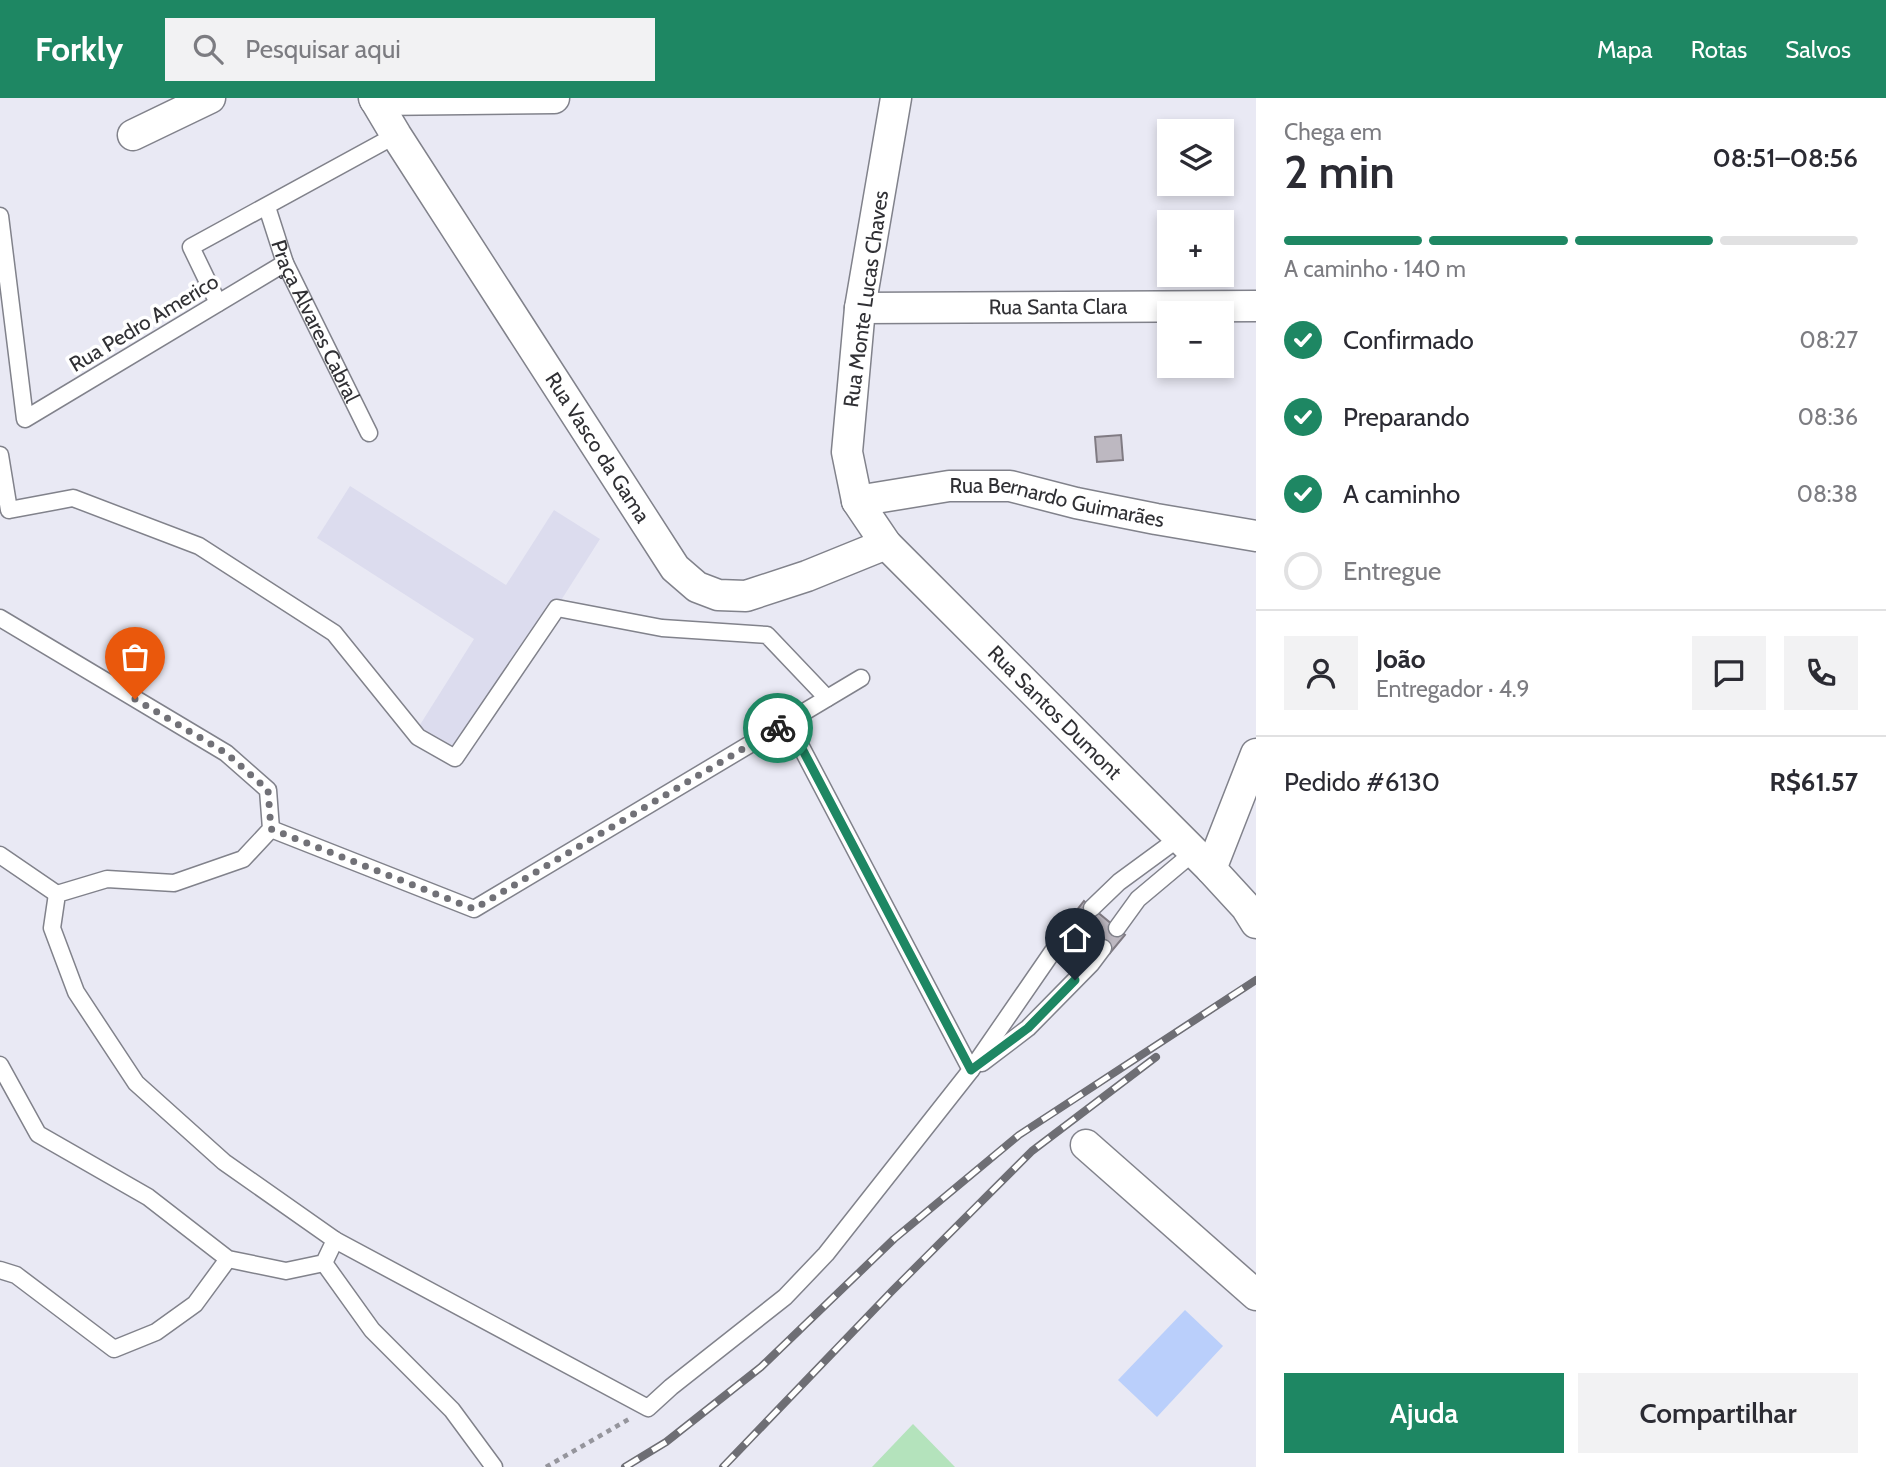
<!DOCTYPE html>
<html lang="pt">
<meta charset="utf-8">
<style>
:root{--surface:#fff;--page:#f2f2f3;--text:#2b2b33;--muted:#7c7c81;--line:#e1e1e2;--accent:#1e8763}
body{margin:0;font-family:Cabin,sans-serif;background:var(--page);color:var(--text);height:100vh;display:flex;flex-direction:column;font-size:26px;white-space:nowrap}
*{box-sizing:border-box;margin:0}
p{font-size:23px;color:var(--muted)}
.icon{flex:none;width:38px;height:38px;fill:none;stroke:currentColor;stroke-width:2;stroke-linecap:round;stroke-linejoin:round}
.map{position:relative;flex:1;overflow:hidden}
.panel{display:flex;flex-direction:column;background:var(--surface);width:630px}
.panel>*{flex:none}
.tools{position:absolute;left:1157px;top:21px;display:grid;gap:14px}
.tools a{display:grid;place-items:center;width:77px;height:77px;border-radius:0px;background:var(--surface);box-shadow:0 4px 10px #0003;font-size:35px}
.pin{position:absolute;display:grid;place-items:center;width:60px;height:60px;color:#fff;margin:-72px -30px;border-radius:50% 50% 50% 0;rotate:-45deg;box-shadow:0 0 7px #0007}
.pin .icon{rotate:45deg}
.courier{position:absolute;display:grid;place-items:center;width:70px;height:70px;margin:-35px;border:5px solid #1e8763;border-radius:50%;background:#fff;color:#222;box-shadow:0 2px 9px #0007}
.summary em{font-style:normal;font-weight:600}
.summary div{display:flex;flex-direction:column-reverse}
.summary{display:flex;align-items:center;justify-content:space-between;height:119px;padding:0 28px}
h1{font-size:46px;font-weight:600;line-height:52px}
.bar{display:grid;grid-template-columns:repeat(4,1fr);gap:10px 7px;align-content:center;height:84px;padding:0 28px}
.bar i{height:9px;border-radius:5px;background:var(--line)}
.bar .on{background:var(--accent)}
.bar p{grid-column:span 4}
.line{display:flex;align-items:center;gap:18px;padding:0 28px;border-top:2px solid var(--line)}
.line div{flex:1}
.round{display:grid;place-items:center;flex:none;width:74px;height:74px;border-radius:0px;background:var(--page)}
ol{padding:0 28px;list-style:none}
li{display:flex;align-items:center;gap:21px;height:77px}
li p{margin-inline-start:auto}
li .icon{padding:7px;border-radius:50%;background:var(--accent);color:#fff;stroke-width:4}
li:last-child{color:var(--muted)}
li i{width:38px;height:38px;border:4px solid var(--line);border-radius:50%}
.button{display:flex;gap:14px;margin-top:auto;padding:14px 28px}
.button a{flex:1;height:80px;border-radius:0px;background:var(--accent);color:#fff;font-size:28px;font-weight:600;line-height:80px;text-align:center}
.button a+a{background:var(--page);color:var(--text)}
header{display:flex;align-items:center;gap:42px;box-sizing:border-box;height:98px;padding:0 35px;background:var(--accent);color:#fff}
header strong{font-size:33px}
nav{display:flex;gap:38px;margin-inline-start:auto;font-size:24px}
.search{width:490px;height:63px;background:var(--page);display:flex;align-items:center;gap:18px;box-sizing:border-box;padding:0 24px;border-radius:0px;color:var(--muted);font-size:26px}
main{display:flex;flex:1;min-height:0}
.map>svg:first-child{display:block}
</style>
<header>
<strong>Forkly</strong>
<div class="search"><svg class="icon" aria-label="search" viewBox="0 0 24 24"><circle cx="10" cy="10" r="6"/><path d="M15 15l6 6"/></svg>Pesquisar aqui</div>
<nav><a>Mapa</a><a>Rotas</a><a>Salvos</a></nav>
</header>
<main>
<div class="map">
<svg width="1256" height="1369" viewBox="0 0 1256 1369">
<rect width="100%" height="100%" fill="#e9e9f4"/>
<!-- built -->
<path fill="#dcdcee" d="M350 388 506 487 554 412 600 441 462 658 418 630 474 541 317 440Z"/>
<!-- green -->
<path fill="#b4e3bc" d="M913 1326 955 1369H872Z"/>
<!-- water -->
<path fill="#bacffb" d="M1185 1212 1223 1248 1157 1319 1118 1282Z"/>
<!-- building -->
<path fill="#bdb8c1" stroke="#807b83" stroke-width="2" d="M1121 337 1123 362 1097 364 1095 339Z
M1084 803 1125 837 1110 855 1069 822Z"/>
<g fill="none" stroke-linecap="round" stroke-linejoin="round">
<!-- lane casing -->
<g stroke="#81828b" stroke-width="19">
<g id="lane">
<path id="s1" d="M267 109 285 165 369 335"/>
<path d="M0 118 25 321 285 165"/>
<path d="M218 205 191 149 396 37"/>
<path d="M0 357 9 412 73 400 199 448 334 535 418 639 455 660 557 510 662 530 767 537 827 600"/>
<path d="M0 520 226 655 268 692 271 731 243 761 174 785 107 781 57 796 52 830 76 894 136 985 224 1064 335 1142 648 1310 671 1289 785 1199 826 1156 971 972 1062 840 1075 827"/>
<path d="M788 624 971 972"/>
<path d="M271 731 474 811 861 580"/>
<path d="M0 757 57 796"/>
<path d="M1092 810 1119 784 1179 740"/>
<path d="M1117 830 1138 801 1194 754"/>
<path d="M982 965 1028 930 1091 866 1103 850"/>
<path d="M0 967 38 1036 148 1099 228 1161 286 1173 324 1165 335 1142"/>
<path d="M324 1165 372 1232 452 1312 494 1369"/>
<path d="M0 1172 16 1177 114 1251 156 1234 195 1206 228 1161"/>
</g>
</g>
<!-- street casing -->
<g stroke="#81828b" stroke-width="33">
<g id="street">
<path id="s2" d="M374 0 396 37 675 470 697 489 718 497 746 498 807 478 886 446"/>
<path id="s3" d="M896 0 860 210 847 354 857 403 886 446 1211 771 1246 809 1256 825"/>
<path d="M375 2 554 0"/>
<path d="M133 37 210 0"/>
<path id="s4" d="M860 210 1256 208"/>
<path id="s5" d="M857 403 949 388H1010L1076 405 1156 421 1256 438"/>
<path d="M1211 771 1256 656"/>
<path d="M1086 1047 1256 1197"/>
</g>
</g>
<!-- path -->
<path stroke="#95959c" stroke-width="4.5" stroke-dasharray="5 5" stroke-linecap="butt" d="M546 1369 629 1321"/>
<!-- lane -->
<use href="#lane" stroke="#fff" stroke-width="16"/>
<!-- street -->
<use href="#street" stroke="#fff" stroke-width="30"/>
<!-- rail casing -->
<g stroke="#6e6e74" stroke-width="8">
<path id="rail" d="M625 1369 666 1344 761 1269 894 1141 1019 1037 1256 882
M723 1369 892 1193 1032 1053 1156 959"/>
</g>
<!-- rail -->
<use href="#rail" stroke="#fff" stroke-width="5" stroke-dasharray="16" stroke-linecap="butt"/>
</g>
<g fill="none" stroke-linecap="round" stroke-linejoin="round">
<!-- done -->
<path stroke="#717177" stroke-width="7" stroke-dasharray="0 12.6" d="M135 601 226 655 268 692 271 731 474 811 778 630"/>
<!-- route -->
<path stroke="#1e8763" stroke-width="9" d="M778 630 788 624 971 972 1028 930 1075 882"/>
</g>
<g text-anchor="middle" stroke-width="7" stroke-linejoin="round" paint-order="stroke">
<!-- street labels -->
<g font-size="21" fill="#303034" stroke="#fff">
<text transform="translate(866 201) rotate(-82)" y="7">Rua Monte Lucas Chaves</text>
<text dy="7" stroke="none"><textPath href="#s4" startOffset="198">Rua Santa Clara</textPath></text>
<text dy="7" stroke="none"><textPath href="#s1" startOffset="124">Praça Alvares Cabral</textPath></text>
<text transform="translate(144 225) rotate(-31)" y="7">Rua Pedro Americo</text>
<text dy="7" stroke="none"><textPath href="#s2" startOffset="415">Rua Vasco da Gama</textPath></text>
<text dy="7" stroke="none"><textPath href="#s5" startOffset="203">Rua Bernardo Guimarães</textPath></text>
<text dy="7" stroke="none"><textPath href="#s3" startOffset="698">Rua Santos Dumont</textPath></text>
</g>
</g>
</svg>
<div class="tools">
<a><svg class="icon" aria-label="layers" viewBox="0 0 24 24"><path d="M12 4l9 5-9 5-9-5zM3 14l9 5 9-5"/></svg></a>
<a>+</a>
<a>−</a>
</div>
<div class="pin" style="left:135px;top:601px;background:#ea580c"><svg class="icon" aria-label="bag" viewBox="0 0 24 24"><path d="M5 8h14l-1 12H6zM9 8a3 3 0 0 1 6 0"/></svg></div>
<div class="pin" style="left:1075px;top:882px;background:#1f2937"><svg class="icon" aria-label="home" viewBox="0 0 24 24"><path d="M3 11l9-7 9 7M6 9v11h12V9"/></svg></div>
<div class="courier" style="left:778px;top:630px"><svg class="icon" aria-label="bike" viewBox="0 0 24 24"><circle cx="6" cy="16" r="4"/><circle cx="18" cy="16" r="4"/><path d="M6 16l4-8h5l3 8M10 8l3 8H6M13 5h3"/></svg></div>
</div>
<section class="panel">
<div class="summary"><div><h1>2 min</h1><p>Chega em</p></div><em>08:51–08:56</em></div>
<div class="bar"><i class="on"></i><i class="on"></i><i class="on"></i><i></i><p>A caminho · 140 m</p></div>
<ol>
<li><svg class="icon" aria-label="check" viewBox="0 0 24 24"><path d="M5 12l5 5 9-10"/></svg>Confirmado<p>08:27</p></li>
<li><svg class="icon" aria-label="check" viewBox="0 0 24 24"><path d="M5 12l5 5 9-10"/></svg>Preparando<p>08:36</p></li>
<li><svg class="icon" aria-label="check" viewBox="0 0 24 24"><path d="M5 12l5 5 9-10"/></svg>A caminho<p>08:38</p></li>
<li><i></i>Entregue</li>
</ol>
<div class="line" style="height:126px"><a class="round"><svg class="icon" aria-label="person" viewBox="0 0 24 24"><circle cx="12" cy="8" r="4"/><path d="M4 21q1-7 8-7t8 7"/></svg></a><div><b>João</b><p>Entregador · 4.9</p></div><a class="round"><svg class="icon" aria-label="chat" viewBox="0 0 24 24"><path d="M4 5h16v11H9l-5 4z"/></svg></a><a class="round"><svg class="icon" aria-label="phone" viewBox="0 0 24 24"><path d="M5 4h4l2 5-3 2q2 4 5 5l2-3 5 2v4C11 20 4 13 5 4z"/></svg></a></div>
<div class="line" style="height:91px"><div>Pedido #6130</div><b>R$61.57</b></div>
<div class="button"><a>Ajuda</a><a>Compartilhar</a></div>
</section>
</main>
